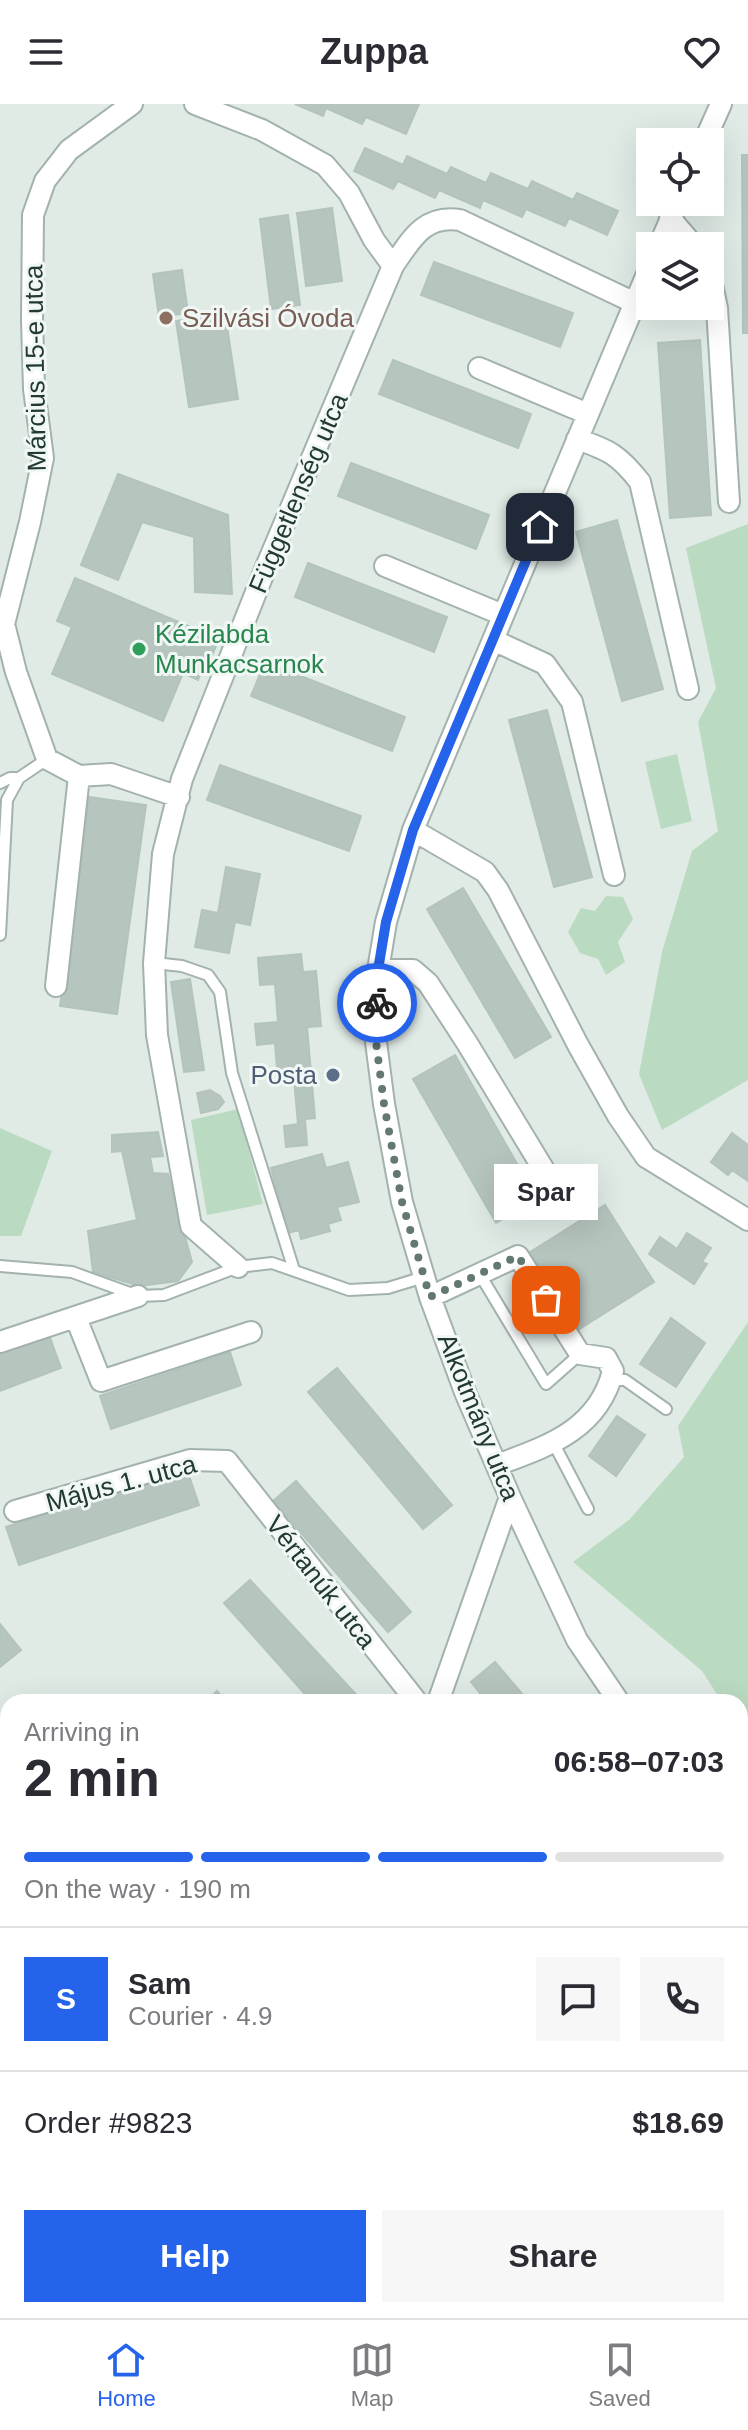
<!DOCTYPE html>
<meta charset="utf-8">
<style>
:root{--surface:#fff;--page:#f7f7f7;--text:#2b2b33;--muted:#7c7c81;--line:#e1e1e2;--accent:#2563eb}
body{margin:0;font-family:Helvetica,sans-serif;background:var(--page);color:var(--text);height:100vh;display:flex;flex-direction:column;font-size:30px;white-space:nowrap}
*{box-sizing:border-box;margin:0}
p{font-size:26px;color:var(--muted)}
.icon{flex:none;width:44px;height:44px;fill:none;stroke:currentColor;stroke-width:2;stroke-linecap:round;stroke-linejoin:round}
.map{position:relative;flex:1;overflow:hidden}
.drawer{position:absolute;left:0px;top:1590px;width:748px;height:624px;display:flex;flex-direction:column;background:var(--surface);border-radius:24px 24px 0 0;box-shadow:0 8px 32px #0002}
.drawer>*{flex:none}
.fabs{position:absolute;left:636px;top:24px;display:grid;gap:16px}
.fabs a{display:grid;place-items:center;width:88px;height:88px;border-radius:0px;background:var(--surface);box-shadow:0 8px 32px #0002;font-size:40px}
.pin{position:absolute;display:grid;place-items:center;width:68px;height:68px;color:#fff;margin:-34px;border-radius:16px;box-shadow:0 4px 12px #0006}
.courier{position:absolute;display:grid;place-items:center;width:80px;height:80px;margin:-40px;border:6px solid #2563eb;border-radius:50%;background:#fff;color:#222;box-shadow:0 2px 10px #0007}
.bubble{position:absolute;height:56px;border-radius:0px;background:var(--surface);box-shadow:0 8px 32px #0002;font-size:26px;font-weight:700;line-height:56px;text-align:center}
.headline em{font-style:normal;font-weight:700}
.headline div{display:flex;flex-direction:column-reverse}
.headline{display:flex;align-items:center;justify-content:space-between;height:136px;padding:0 24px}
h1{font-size:52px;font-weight:700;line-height:60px}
.bar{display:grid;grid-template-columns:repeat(4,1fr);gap:12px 8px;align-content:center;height:96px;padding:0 24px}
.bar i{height:10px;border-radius:6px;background:var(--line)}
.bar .on{background:var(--accent)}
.bar p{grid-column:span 4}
.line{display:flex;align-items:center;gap:20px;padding:0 24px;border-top:2px solid var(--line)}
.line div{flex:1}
.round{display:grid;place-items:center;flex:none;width:84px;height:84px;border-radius:0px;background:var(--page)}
.button{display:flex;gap:16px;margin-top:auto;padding:16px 24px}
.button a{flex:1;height:92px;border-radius:0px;background:var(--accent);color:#fff;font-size:32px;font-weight:700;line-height:92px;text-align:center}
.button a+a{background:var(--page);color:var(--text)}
header{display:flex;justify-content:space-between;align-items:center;height:104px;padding:0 24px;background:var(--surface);font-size:36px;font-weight:700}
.dock{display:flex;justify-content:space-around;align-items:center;height:112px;border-top:2px solid var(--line);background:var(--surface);font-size:22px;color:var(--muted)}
.dock a{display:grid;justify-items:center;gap:4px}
.dock .on{color:var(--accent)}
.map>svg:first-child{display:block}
</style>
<header><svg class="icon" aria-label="menu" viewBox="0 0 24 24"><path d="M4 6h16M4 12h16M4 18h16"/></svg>Zuppa<svg class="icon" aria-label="heart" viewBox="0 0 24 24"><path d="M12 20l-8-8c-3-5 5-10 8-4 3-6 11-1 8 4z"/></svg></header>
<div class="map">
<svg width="748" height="2214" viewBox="0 0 748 2214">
<rect width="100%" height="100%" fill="#e0ebe6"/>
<!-- green -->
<path fill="#badbc1" d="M748 420V976L662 1026 639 970 662 848 692 747 718 727 698 618 716 584 686 444Z
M677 650 692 717 661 725 645 658Z
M606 792 623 793 633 815 618 838 625 858 606 871 598 855 580 849 568 828 581 804 595 807Z
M238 1005 263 1100 207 1111 191 1016Z
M0 1024 52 1047 21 1132H0Z
M748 1218V1629L740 1623V1598H722L702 1567 573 1458 629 1416 684 1353 678 1322Z
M0 1705 8 1713V2206H545L556 2214H0Z"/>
<!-- building -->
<path fill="#b6c5be" stroke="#b3c4bc" stroke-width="2" d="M295 0H419L406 30 366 13 362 20 326 4 323 12Z
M365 44 403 61 407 52 447 70 451 63 486 79 491 69 528 85 532 77 573 96 577 89 618 107 607 131 569 114 565 122 526 105 522 113 483 96 480 104 439 86 435 94 398 77 393 85 354 67Z
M742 51H748V229H743Z
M332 104 342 177 306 182 297 109Z
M288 111 300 201 271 205 260 115Z
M434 158 573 209 560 243 421 191Z
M182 166 188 209 159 213 153 170Z
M225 209 238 295 189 303 176 217Z
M700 236 711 411 670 414 658 239Z
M393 256 531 310 518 344 379 290Z
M351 359 489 411 476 445 338 392Z
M118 370 228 411 232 490 195 488 194 433 142 418 118 476 81 461Z
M617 416 663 585 622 597 576 428Z
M308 459 447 513 434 548 295 493Z
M75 474 219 535 210 556 207 555 198 576 183 569 163 617 52 570 72 523 57 517Z
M265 558 405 613 392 647 251 592Z
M547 606 592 773 554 783 509 616Z
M220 661 361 712 349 747 207 696Z
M89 693 146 701 117 910 60 902Z
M226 763 260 770 250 821 235 818 229 849 195 843 202 806 218 809Z
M463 784 551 933 515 954 427 805Z
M301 850 303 868 316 867 321 922 307 923 315 1014 305 1015 307 1041 286 1043 284 1022 298 1020 294 976 278 977 275 939 257 941 255 920 278 918 275 880 260 881 258 854Z
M190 875 204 966 184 968 171 878Z
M455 951 537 1095 496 1119 413 975Z
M210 986 220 992 224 998 218 1005 201 1009 197 989Z
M158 1028 163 1052 150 1053 153 1069 168 1070 192 1158 178 1177 139 1182 93 1168 88 1127 137 1116 122 1047 112 1048V1031Z
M732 1029 748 1041V1077L732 1066 728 1071 711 1058Z
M322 1050 326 1064 348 1058 359 1098 337 1103 341 1116 328 1120 330 1127 301 1135 299 1126 288 1129 271 1064Z
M605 1101 654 1178 576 1227 527 1150Z
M687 1129 711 1144 702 1158 707 1160 694 1180 649 1150 660 1133 677 1145Z
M671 1214 705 1239 676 1283 640 1260Z
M49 1231 61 1264 0 1287V1249Z
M230 1248 241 1281 111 1325 100 1292Z
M337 1264 452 1401 423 1425 308 1288Z
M617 1312 645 1331 616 1372 589 1352Z
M186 1363 199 1401 19 1461 6 1423Z
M296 1377 411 1508 388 1528 273 1397Z
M250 1476 363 1598H312L224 1499Z
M0 1520 21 1546 0 1563Z
M495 1558 529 1598H487L471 1578Z
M217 1587 226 1598H205Z
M740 1815 748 1821V1855L740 1850Z
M740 1969 748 1975V2013L740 2010Z"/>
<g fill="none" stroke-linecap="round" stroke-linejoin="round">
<!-- lane casing -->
<g stroke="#a3b2ad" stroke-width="14">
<path id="lane" d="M0 679 10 674H19
M0 831 7 696 19 674 47 655
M154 859 182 862 208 871 220 888 232 969 294 1166
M0 1162 72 1168 138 1192 164 1191 238 1163 272 1159 349 1186 388 1184 424 1173
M479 1169 546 1280 580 1250
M611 1276H625L666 1305
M554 1340 588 1405
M740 1788 748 1794
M663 2206 674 2214
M728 2206 742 2214"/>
</g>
<!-- street casing -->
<g stroke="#a3b2ad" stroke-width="24">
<path id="street" d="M195 0 262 26 325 61 349 89 374 136 393 162
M704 38 721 0
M670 114 694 142
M659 142 678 98
M710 171 717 204 729 398
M479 264 588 310
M577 335C609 346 619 351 640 378L688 585
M385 462 503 511
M493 536 545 560 572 598 614 771
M79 672 111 670 179 693
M413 726 485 768 498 786 578 941 618 1012 646 1053 748 1116
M378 866H413L428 879 467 939 561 1094
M56 882 79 672 47 655 16 568 4 520 30 418 43 354 34 285 32 216 33 111 45 77 69 46 132 0
M238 1163 191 1122 157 931 154 859 163 750 182 675 266 463 393 162C411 136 424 110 460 116L635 199
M430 1193 518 1152 580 1250 606 1254 613 1267C598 1326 548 1342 497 1361
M76 1214 101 1277 251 1228
M0 1238 138 1192
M15 1407 190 1356 227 1357 417 1598
M438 1598 510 1393
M619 1598 577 1536 510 1393 465 1288 430 1193 402 1098 384 1000 375 930 378 866 386 818 413 726 650 163
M740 1726 748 1731
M740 2018 748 2024
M740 2165 748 2170"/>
</g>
<!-- lane -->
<use href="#lane" stroke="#fff" stroke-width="10"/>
<!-- street -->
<use href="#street" stroke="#fff" stroke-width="20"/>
</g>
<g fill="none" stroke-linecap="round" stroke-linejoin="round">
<!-- done -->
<path stroke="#647872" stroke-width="8" stroke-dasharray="0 14.4" d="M377 899 375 930 384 1000 402 1098 430 1193 518 1152 546 1196"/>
<!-- route -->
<path stroke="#2563eb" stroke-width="10" d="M377 899 378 866 386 818 413 726 540 423"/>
</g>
<!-- markers -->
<circle fill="#8d6e63" stroke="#f1f7f4" stroke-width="3" cx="166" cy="214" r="8"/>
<circle fill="#2e9e5b" stroke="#f1f7f4" stroke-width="3" cx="139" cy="545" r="8"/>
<circle fill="#5c6f8a" stroke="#f1f7f4" stroke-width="3" cx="333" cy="971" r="8"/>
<g text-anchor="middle" stroke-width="6" stroke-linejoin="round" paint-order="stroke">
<!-- education labels -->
<g font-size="26" fill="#785e54" stroke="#f1f7f4" text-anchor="start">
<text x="182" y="223">Szilvási Óvoda</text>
</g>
<!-- street labels -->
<g font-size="26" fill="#223a33" stroke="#f1f7f4">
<text transform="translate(35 264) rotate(-91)" y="9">Március 15-e utca</text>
<text transform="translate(298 389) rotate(-67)" y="9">Függetlenség utca</text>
<text transform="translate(479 1313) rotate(68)" y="9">Alkotmány utca</text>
<text transform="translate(121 1379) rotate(-15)" y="9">Május 1. utca</text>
<text transform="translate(321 1478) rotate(52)" y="9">Vértanúk utca</text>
</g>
<!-- leisure labels -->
<g font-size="26" fill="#27864d" stroke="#f1f7f4" text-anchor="start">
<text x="155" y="539">Kézilabda<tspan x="155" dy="30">Munkacsarnok</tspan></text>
</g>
<!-- service labels -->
<g font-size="26" fill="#4e5e75" stroke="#f1f7f4" text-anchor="end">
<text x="317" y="980">Posta</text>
</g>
</g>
</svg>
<div class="fabs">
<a><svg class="icon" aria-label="locate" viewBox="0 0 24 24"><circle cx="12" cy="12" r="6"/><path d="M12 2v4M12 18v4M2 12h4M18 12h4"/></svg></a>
<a><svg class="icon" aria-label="layers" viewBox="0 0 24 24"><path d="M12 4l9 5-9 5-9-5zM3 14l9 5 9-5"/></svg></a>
</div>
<div class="pin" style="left:546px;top:1196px;background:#ea580c"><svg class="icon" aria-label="bag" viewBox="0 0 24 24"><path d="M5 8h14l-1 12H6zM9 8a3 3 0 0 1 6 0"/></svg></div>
<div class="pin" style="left:540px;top:423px;background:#1f2937"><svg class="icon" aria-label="home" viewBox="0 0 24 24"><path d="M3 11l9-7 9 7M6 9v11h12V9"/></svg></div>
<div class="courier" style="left:377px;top:899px"><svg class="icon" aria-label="bike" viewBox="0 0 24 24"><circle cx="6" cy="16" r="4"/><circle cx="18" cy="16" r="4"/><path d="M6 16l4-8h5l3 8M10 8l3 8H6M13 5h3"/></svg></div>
<div class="bubble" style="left:494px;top:1060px;width:104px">Spar</div>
<section class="drawer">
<div class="headline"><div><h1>2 min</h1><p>Arriving in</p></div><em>06:58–07:03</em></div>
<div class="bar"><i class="on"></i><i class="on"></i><i class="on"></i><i></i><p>On the way · 190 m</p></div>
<div class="line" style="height:144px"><b class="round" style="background:var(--accent);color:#fff">S</b><div><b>Sam</b><p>Courier · 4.9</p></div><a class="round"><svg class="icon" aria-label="chat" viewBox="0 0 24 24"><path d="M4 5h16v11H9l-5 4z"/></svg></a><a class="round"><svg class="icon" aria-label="phone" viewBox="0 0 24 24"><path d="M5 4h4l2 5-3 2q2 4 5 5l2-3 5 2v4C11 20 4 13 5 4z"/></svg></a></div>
<div class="line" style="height:104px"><div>Order #9823</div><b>$18.69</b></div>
<div class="button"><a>Help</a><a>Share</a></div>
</section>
</div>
<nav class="dock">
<a class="on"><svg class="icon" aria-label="home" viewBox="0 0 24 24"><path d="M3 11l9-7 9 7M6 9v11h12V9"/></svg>Home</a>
<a><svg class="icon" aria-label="map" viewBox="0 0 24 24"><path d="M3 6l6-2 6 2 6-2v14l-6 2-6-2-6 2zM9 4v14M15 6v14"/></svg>Map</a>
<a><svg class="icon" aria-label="saved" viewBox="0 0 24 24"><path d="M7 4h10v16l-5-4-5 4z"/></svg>Saved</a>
</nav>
